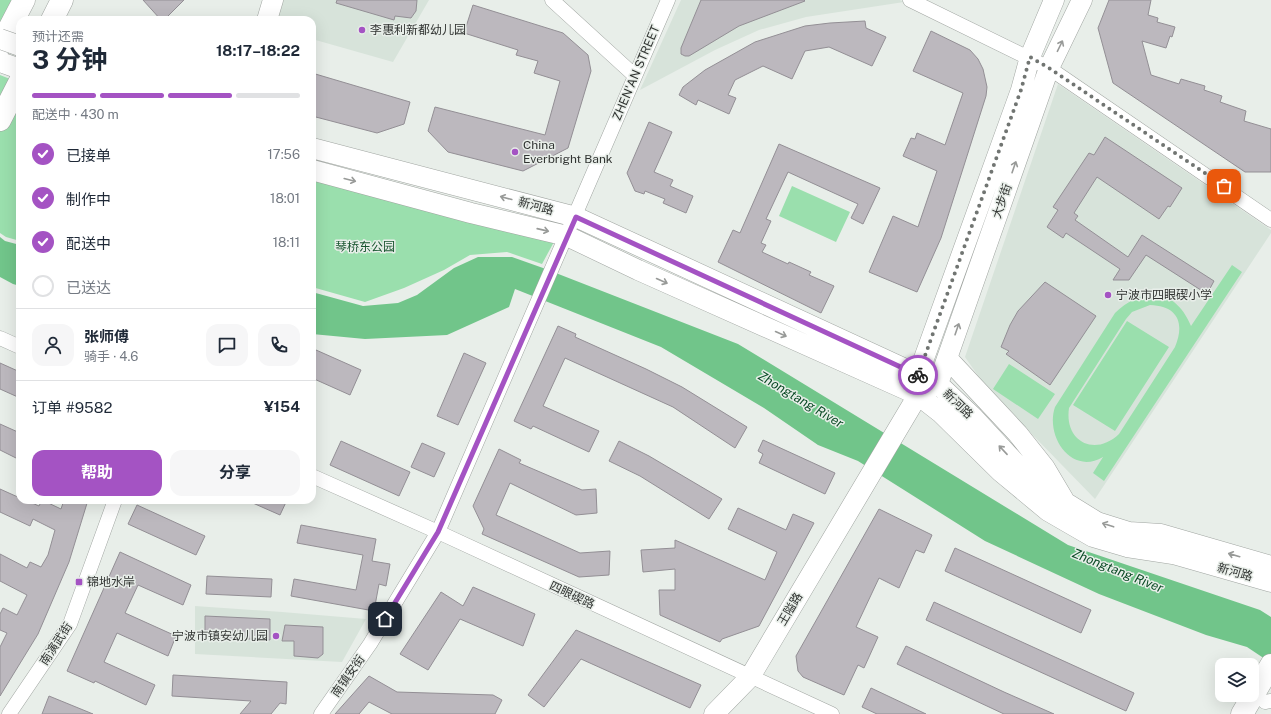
<!DOCTYPE html>
<html lang="zh">
<meta charset="utf-8">
<style>
:root{--surface:#fff;--page:#f6f6f7;--text:#1f2937;--muted:#747a83;--line:#e0e1e3;--accent:#a453c3}
body{margin:0;font-family:"Public Sans","Noto Sans SC",sans-serif;background:var(--page);color:var(--text);height:100vh;display:flex;flex-direction:column;font-size:15px;white-space:nowrap}
*{box-sizing:border-box;margin:0}
p{font-size:13px;color:var(--muted)}
.icon{flex:none;width:22px;height:22px;fill:none;stroke:currentColor;stroke-width:2;stroke-linecap:round;stroke-linejoin:round}
.map{position:relative;flex:1;overflow:hidden}
.panel{position:absolute;left:16px;top:16px;width:300px;height:488px;display:flex;flex-direction:column;background:var(--surface);border-radius:12px;box-shadow:0 4px 16px #0002}
.panel>*{flex:none}
.fabs{position:absolute;left:1215px;top:658px;display:grid;gap:8px}
.fabs a{display:grid;place-items:center;width:44px;height:44px;border-radius:8px;background:var(--surface);box-shadow:0 4px 16px #0002;font-size:20px}
.pin{position:absolute;display:grid;place-items:center;width:34px;height:34px;color:#fff;margin:-17px;border-radius:8px;box-shadow:0 2px 6px #0006}
.courier{position:absolute;display:grid;place-items:center;width:40px;height:40px;margin:-20px;border:3px solid #a453c3;border-radius:50%;background:#fff;color:#222;box-shadow:0 1px 5px #0007}
.head em{font-style:normal;font-weight:700}
.head div{display:flex;flex-direction:column-reverse}
.head{display:flex;align-items:center;justify-content:space-between;height:68px;padding:0 16px}
h1{font-size:26px;font-weight:700;line-height:30px}
.bar{display:grid;grid-template-columns:repeat(4,1fr);gap:6px 4px;align-content:center;height:48px;padding:0 16px}
.bar i{height:5px;border-radius:3px;background:var(--line)}
.bar .on{background:var(--accent)}
.bar p{grid-column:span 4}
.line{display:flex;align-items:center;gap:10px;padding:0 16px;border-top:1px solid var(--line)}
.line div{flex:1}
.round{display:grid;place-items:center;flex:none;width:42px;height:42px;border-radius:12px;background:var(--page)}
ol{padding:0 16px;list-style:none}
li{display:flex;align-items:center;gap:12px;height:44px}
li p{margin-inline-start:auto}
li .icon{padding:4px;border-radius:50%;background:var(--accent);color:#fff;stroke-width:4}
li:last-child{color:var(--muted)}
li i{width:22px;height:22px;border:2px solid var(--line);border-radius:50%}
.button{display:flex;gap:8px;margin-top:auto;padding:8px 16px}
.button a{flex:1;height:46px;border-radius:12px;background:var(--accent);color:#fff;font-size:16px;font-weight:700;line-height:46px;text-align:center}
.button a+a{background:var(--page);color:var(--text)}
.map>svg:first-child{display:block}
</style>
<div class="map">
<svg width="1271" height="714" viewBox="0 0 1271 714">
<rect width="100%" height="100%" fill="#e8eee9"/>
<!-- built -->
<path fill="#d7e3da" d="M281 0H429L393 62 312 39V20H277Z
M681 0H900L904 2 806 17 759 30 715 50 640 90Z
M1058 84 1271 230V233L1095 499 986 387 965 357Z
M195 606 282 612 366 619 342 662 195 654Z"/>
<!-- green -->
<path fill="#9adfad" fill-rule="evenodd" d="M0 0H16L0 30Z
M0 75 20 83V241L6 237 0 233Z
M312 180 555 240 542 264 507 252 470 255 444 270 404 288 365 302 312 287Z
M792 186 850 212 836 242 779 216Z
M1232 265 1242 272 1104 481 1093 473 1103 457C1071 476 1045 436 1055 407L1115 313C1144 285 1176 289 1191 326ZM1150 305C1178 306 1185 323 1175 347L1119 434C1095 457 1064 442 1069 408L1126 319 1132 312Z
M1127 321 1169 347 1115 431 1073 405Z
M1009 364 1055 394 1038 419 993 389Z"/>
<!-- water -->
<path fill="#71c58a" d="M0 237 5 241 20 245V286L13 284 0 277Z
M478 257H512L543 268 738 344 1068 545 1260 610 1271 617V663L1247 647 1206 635 1099 594 985 541 858 461 818 445 764 408 661 347 515 289 509 307 447 335 365 339 312 334V292L363 306 398 303 417 295 454 268Z"/>
<!-- building -->
<path fill="#bcb8be" stroke="#938f95" d="M143 0H184L164 20H161Z
M337 0H417L416 11 411 18 395 16 394 20 336 3Z
M701 0H804L805 1 739 26 689 56H685L681 54V48Z
M1109 0H1151L1148 15 1158 18 1157 22 1175 27 1172 37 1170 36 1166 48 1142 41 1151 75 1179 84 1181 79 1205 86 1204 90 1222 96 1220 102 1246 111 1244 121 1271 129V172H1245L1113 83 1098 28Z
M473 5 563 33 588 55 591 71 568 148 523 171 448 152 428 131 435 107 545 135 560 81 534 73 538 61 516 55 518 50 464 33Z
M865 21 866 28 886 37 872 66 829 47 805 51 792 79 763 66 735 80 728 95 736 98 729 114 698 100 696 105 679 95 683 87 705 70 755 42 805 26 830 23Z
M931 31 970 50 978 59 983 69 987 87 986 96 941 238 917 292 869 272 893 216 918 227 937 171 903 156 911 138 915 139 917 133 945 145 963 93 913 71Z
M312 73 410 102 404 124 377 133 312 116Z
M649 122 672 132 654 172 673 180 670 186 693 196 686 213 663 203 665 199 645 191 644 194 635 191 627 173Z
M1105 137 1182 188 1170 207 1168 206 1159 219 1097 177 1074 213 1078 216 1075 220 1128 257 1142 235 1214 281 1207 294 1146 255 1129 280H1113L1120 269 1066 233 1063 238 1047 227 1058 210 1053 207 1089 153 1094 155Z
M779 144 880 188 863 224 851 218 858 204 788 172 766 219 771 221 761 243 766 245 762 252 788 264 789 262 811 272 809 275 834 286 821 313 718 262 733 230 740 233Z
M1045 282 1096 316 1050 385 1006 354 1009 351 1001 347 1010 325 1018 311Z
M558 326 576 334 575 337 646 369 682 387 747 427 735 448 673 407 565 358 543 406 599 431 589 452 533 426 531 429 514 421Z
M316 350 361 370 350 395 312 378V359Z
M464 353 486 363 458 425 437 416Z
M0 363 20 372V398L0 389Z
M0 424 20 433V460L0 450Z
M763 440 835 473 825 494 759 463 763 454 758 451Z
M341 441 410 472 399 496 330 465Z
M619 441 649 456 722 499 709 519 640 476 609 461Z
M422 443 445 453 434 477 411 467Z
M499 449 521 460 519 463 582 490 596 489 597 513 576 515 510 483 496 515 580 553 610 551 609 575 579 577 482 534 484 529 473 506Z
M0 489 20 498V500H25L39 506 42 500 61 509 64 500H88L69 562 38 634 0 696V647L7 633 0 630V614L3 608 17 615 27 595 0 581V554L27 568 30 562 41 567 48 555 55 530 33 519 30 526 0 512Z
M246 500H287L280 515Z
M137 505 205 536 196 555 128 524Z
M738 508 786 530 793 514 814 523 759 626 722 639 720 642 660 615 659 590H675V569L643 572 641 550 675 548V540L765 580 777 552 728 529Z
M879 509 932 535 924 553 916 550 899 588 879 578 856 627 878 637 864 668 858 665 844 695 803 677 798 671 796 656Z
M301 525 376 539 372 561 390 564 386 586 379 584 374 611 291 596 294 579 356 590 363 555 297 543Z
M955 548 1091 610 1081 633 945 571Z
M120 552 191 585 183 605 138 585 125 613 176 636 168 656 117 633 104 662 155 685 146 705 95 681 94 683 67 671Z
M207 576 272 579 271 597 206 594Z
M473 587 535 614 523 646 460 619 428 670 400 654 441 592 463 606Z
M934 602 1134 693 1126 711 926 620Z
M205 616 270 619V640L205 637Z
M285 625 323 627V654L318 658 294 656V641H282Z
M576 630 701 685 690 708 581 659 544 707 528 695Z
M906 646 1004 692 1054 714H1004L897 664Z
M173 675 287 682 286 704 280 703 271 714H240L251 701 172 696Z
M369 676 397 692 493 695 502 700 495 714H392L369 702 359 714H335Z
M871 688 926 714H877L862 707Z
M49 696 93 714H42Z"/>
<g fill="none" stroke-linecap="round" stroke-linejoin="round">
<!-- street casing -->
<g stroke="#a0a5a1" stroke-width="15">
<path id="street" d="M552 0 634 75
M910 0 1049 68 1271 220
M0 338 20 347
M312 476 438 532 832 714
M1265 702 1271 701
M9 714 70 624 115 500
M321 714 370 644 438 532 668 0"/>
</g>
<!-- secondary casing -->
<g stroke="#a0a5a1" stroke-width="21">
<path id="secondary" d="M267 20 273 0
M0 62 20 69
M312 148 576 217 938 384 973 417 1021 469 1042 488 1097 522 1129 532 1161 534 1271 566
M312 170 471 213 567 236 638 270 918 395 941 413 1001 472 1048 511 1093 537 1127 547 1173 554 1271 582
M947 358 1018 434 1045 468 1064 500
M927 390 938 384 1049 68 1082 0
M714 714 750 677 918 395V375L1021 90 1030 57 1054 0"/>
</g>
<!-- primary casing -->
<g stroke="#a0a5a1" stroke-width="23">
<path id="primary" d="M52 20 62 0
M0 46 24 0
M0 120 20 81
M1242 714 1271 665"/>
</g>
<!-- street -->
<use href="#street" stroke="#fff" stroke-width="14"/>
<!-- secondary -->
<use href="#secondary" stroke="#fff" stroke-width="20"/>
<!-- primary -->
<use href="#primary" stroke="#fff" stroke-width="22"/>
<!-- secondary-bridge casing -->
<g stroke="#a0a5a1" stroke-width="21" stroke-linecap="butt">
<path id="secondary-bridge" d="M0 39 20 46"/>
</g>
<!-- secondary-bridge -->
<use href="#secondary-bridge" stroke="#fff" stroke-width="20"/>
</g>
<!-- one-way arrows -->
<defs><path id="oneway-shaft" d="M-6 0H5M1.5-3L5.5 0L1.5 3" fill="none" stroke-width="1.6" stroke-linecap="round" stroke-linejoin="round"/></defs>
<g stroke="#989a98">
<use href="#oneway-shaft" transform="translate(1060 46) rotate(-64)"/>
<use href="#oneway-shaft" transform="translate(1014 167) rotate(-71)"/>
<use href="#oneway-shaft" transform="translate(350 180) rotate(14)"/>
<use href="#oneway-shaft" transform="translate(506 198) rotate(-165)"/>
<use href="#oneway-shaft" transform="translate(543 230) rotate(13)"/>
<use href="#oneway-shaft" transform="translate(662 281) rotate(24)"/>
<use href="#oneway-shaft" transform="translate(957 329) rotate(-71)"/>
<use href="#oneway-shaft" transform="translate(781 334) rotate(24)"/>
<use href="#oneway-shaft" transform="translate(1003 450) rotate(-133)"/>
<use href="#oneway-shaft" transform="translate(1108 525) rotate(-162)"/>
<use href="#oneway-shaft" transform="translate(1234 555) rotate(-164)"/>
</g>
<g fill="none" stroke-linecap="round" stroke-linejoin="round">
<!-- done -->
<path stroke="#717572" stroke-width="4" stroke-dasharray="0 7.2" d="M918 375 1021 90 1030 57 1049 68 1224 186"/>
<!-- route -->
<path stroke="#a453c3" stroke-width="5" d="M385 619 438 532 576 217 918 375"/>
</g>
<!-- markers -->
<g fill="#a453c3" stroke="#e8eee9" stroke-width="1.5">
<circle cx="362" cy="30" r="4"/>
<circle cx="515" cy="152" r="4"/>
<circle cx="1108" cy="295" r="4"/>
<rect x="75" y="578" width="8" height="8" rx="2"/>
<circle cx="276" cy="636" r="4"/>
</g>
<g text-anchor="middle" stroke-width="3" stroke-linejoin="round" paint-order="stroke">
<!-- poi labels -->
<g font-size="12" fill="#313432" stroke="#e8eee9" text-anchor="start">
<text x="370" y="34">李惠利新都幼儿园</text>
<text x="523" y="149">China<tspan x="523" dy="14">Everbright Bank</tspan></text>
<text x="1116" y="299">宁波市四眼碶小学</text>
<text x="87" y="586">锦地水岸</text>
<text x="268" y="640" text-anchor="end">宁波市镇安幼儿园</text>
</g>
<!-- street labels -->
<g font-size="12" fill="#313432" stroke="#e8eee9">
<text transform="translate(636 73) rotate(-67)" y="4">ZHEN'AN STREET</text>
<text transform="translate(1002 201) rotate(-71)" y="4">大步街</text>
<text transform="translate(536 206) rotate(15)" y="4">新河路</text>
<text transform="translate(958 404) rotate(44)" y="4">新河路</text>
<text transform="translate(1235 572) rotate(16)" y="4">新河路</text>
<text transform="translate(572 595) rotate(25)" y="4">四眼碶路</text>
<text transform="translate(790 609) rotate(-59)" y="4">王隘路</text>
<text transform="translate(56 644) rotate(-57)" y="4">南演武街</text>
<text transform="translate(348 676) rotate(-55)" y="4">南镇安街</text>
</g>
<!-- park labels -->
<g font-size="12" fill="#18552f" stroke="#e8eee9">
<text x="365" y="251">琴桥东公园</text>
</g>
<!-- water labels -->
<g font-size="13" font-style="italic" fill="#0c4c27" stroke="#e8eee9">
<text transform="translate(801 399) rotate(31)" y="5">Zhongtang River</text>
<text transform="translate(1118 570) rotate(22)" y="5">Zhongtang River</text>
</g>
</g>
</svg>
<div class="fabs">
<a><svg class="icon" aria-label="layers" viewBox="0 0 24 24"><path d="M12 4l9 5-9 5-9-5zM3 14l9 5 9-5"/></svg></a>
</div>
<div class="pin" style="left:1224px;top:186px;background:#ea580c"><svg class="icon" aria-label="bag" viewBox="0 0 24 24"><path d="M5 8h14l-1 12H6zM9 8a3 3 0 0 1 6 0"/></svg></div>
<div class="pin" style="left:385px;top:619px;background:#1f2937"><svg class="icon" aria-label="home" viewBox="0 0 24 24"><path d="M3 11l9-7 9 7M6 9v11h12V9"/></svg></div>
<div class="courier" style="left:918px;top:375px"><svg class="icon" aria-label="bike" viewBox="0 0 24 24"><circle cx="6" cy="16" r="4"/><circle cx="18" cy="16" r="4"/><path d="M6 16l4-8h5l3 8M10 8l3 8H6M13 5h3"/></svg></div>
<section class="panel">
<div class="head"><div><h1>3 分钟</h1><p>预计还需</p></div><em>18:17–18:22</em></div>
<div class="bar"><i class="on"></i><i class="on"></i><i class="on"></i><i></i><p>配送中 · 430 m</p></div>
<ol>
<li><svg class="icon" aria-label="check" viewBox="0 0 24 24"><path d="M5 12l5 5 9-10"/></svg>已接单<p>17:56</p></li>
<li><svg class="icon" aria-label="check" viewBox="0 0 24 24"><path d="M5 12l5 5 9-10"/></svg>制作中<p>18:01</p></li>
<li><svg class="icon" aria-label="check" viewBox="0 0 24 24"><path d="M5 12l5 5 9-10"/></svg>配送中<p>18:11</p></li>
<li><i></i>已送达</li>
</ol>
<div class="line" style="height:72px"><a class="round"><svg class="icon" aria-label="person" viewBox="0 0 24 24"><circle cx="12" cy="8" r="4"/><path d="M4 21q1-7 8-7t8 7"/></svg></a><div><b>张师傅</b><p>骑手 · 4.6</p></div><a class="round"><svg class="icon" aria-label="chat" viewBox="0 0 24 24"><path d="M4 5h16v11H9l-5 4z"/></svg></a><a class="round"><svg class="icon" aria-label="phone" viewBox="0 0 24 24"><path d="M5 4h4l2 5-3 2q2 4 5 5l2-3 5 2v4C11 20 4 13 5 4z"/></svg></a></div>
<div class="line" style="height:52px"><div>订单 #9582</div><b>¥154</b></div>
<div class="button"><a>帮助</a><a>分享</a></div>
</section>
</div>
